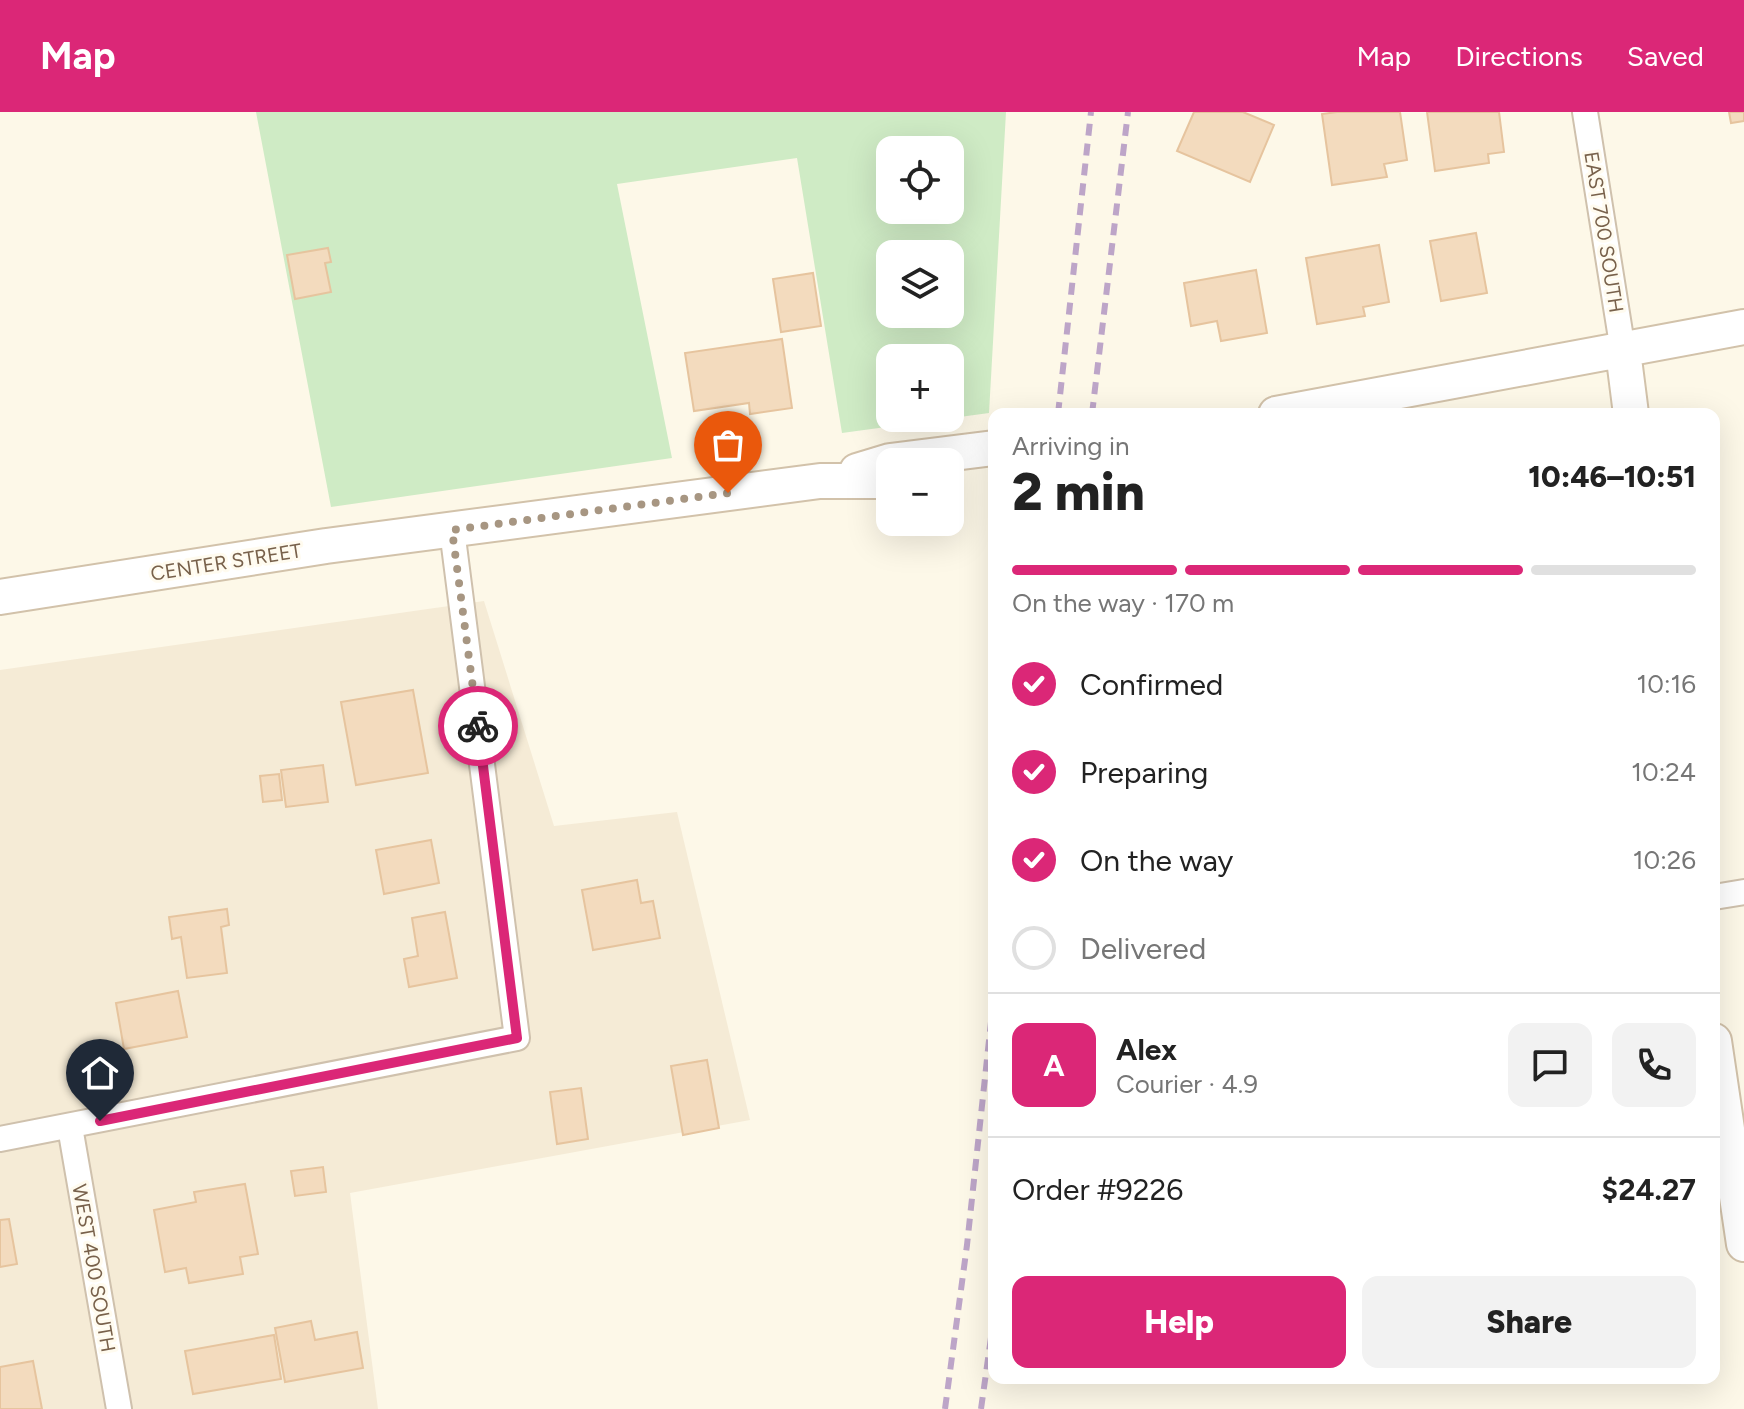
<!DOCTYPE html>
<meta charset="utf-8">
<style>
:root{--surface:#fff;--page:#f2f2f2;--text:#222;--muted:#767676;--line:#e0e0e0;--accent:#db2777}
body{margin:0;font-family:Figtree,sans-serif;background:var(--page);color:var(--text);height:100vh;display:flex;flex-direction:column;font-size:30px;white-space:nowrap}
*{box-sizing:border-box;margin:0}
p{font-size:26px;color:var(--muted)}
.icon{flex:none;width:44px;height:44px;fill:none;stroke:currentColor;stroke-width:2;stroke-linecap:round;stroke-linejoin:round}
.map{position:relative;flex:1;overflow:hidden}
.panel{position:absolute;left:988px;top:296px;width:732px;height:976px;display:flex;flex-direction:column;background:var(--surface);border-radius:16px;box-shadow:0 8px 32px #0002}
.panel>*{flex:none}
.buttons{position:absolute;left:876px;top:24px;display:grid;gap:16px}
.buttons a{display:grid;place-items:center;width:88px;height:88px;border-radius:16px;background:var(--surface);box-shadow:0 8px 32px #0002;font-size:40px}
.pin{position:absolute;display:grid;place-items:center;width:68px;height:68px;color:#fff;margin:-82px -34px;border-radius:50% 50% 50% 0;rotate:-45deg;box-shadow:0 0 8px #0007}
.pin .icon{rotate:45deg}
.courier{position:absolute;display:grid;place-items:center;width:80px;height:80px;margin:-40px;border:6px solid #db2777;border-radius:50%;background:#fff;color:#222;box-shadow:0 2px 10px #0007}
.head em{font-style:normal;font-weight:800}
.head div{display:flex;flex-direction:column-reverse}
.head{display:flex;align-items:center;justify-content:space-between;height:136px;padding:0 24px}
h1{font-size:52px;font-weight:800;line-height:60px}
.bar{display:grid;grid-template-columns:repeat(4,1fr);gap:12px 8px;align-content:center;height:96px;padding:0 24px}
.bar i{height:10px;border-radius:6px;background:var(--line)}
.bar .on{background:var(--accent)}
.bar p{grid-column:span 4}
.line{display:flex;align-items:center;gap:20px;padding:0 24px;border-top:2px solid var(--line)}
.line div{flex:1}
.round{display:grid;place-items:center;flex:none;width:84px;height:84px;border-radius:16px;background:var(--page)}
ol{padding:0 24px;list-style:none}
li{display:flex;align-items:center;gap:24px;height:88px}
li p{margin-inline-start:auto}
li .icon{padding:8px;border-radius:50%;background:var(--accent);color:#fff;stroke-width:4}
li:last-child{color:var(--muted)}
li i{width:44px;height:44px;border:4px solid var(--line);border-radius:50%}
.primary-button{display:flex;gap:16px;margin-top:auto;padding:16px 24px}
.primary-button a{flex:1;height:92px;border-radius:16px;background:var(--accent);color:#fff;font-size:32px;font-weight:800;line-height:92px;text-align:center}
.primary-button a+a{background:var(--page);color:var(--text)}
header{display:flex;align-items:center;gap:48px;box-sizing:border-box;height:112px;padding:0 40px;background:var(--accent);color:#fff}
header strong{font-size:38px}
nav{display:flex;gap:44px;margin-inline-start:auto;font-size:28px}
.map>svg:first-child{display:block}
</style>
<header>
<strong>Map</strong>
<nav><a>Map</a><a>Directions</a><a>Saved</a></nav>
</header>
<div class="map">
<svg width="1744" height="1297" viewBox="0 0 1744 1297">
<rect width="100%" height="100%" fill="#fdf8e8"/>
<!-- residential -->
<path fill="#f5ebd6" d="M484 489 554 714 677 700 750 1008 350 1081 378 1297H0V558Z"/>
<!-- green -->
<path fill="#cfebc5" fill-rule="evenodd" d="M256 0H1006L989 301 842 321 797 46 617 72 672 346 331 395ZM890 38H950V98H890ZM890 142H950V202H890ZM890 246H950V306H890Z"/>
<!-- building -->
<path fill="#f3dbbe" stroke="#e6c49e" stroke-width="2" d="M1194 0H1243L1274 13 1250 70 1177 39Z
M1337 0H1400L1407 48 1384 52 1387 65 1332 73 1322 2Z
M1427 0H1499L1504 40 1488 42 1489 51 1435 59Z
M1729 0H1744V9L1731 11Z
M1476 121 1487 181 1441 189 1430 129Z
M1379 133 1389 190 1363 195 1365 204 1317 212 1306 146Z
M328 136 331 150 325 151 331 180 295 187 287 143Z
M1256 158 1267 221 1221 229 1217 209 1191 214 1184 171Z
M813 161 821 214 781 220 773 167Z
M782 227 792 296 750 302 749 291 694 299 685 241Z
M413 578 428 661 356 673 341 590Z
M323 653 328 690 286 695 281 658Z
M279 662 282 688 263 690 260 664Z
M431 728 439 771 384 782 376 738Z
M637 768 641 791 653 789 660 826 593 838 582 778Z
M227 797 229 813 221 815 227 861 187 866 181 825 172 827 169 805Z
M445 800 457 866 409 875 404 847 418 844 412 806Z
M178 879 187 925 124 937 116 891Z
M707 948 719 1016 683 1023 671 954Z
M581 976 588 1027 557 1032 550 980Z
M323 1055 326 1080 295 1084 291 1059Z
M245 1072 258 1142 240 1145 243 1162 189 1171 186 1156 165 1160 154 1098 196 1090 194 1080Z
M9 1107 17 1152 0 1155V1108Z
M311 1209 315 1228 357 1220 363 1256 285 1270 275 1216Z
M274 1223 281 1267 193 1282 185 1239Z
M33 1249 42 1297H0V1255Z"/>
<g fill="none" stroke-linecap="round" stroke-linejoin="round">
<!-- street casing -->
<g stroke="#cfc1ad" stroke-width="28">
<path id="street" d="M1585 0 1623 239
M1714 785 1744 780
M70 1015 119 1297
M0 1027 517 926 452 418"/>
</g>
<!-- secondary casing -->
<g stroke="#d2c2aa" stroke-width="38">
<path id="secondary" d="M1623 239 1631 302
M1276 302 1744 215
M857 359 890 349 994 336
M0 485 326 434 820 369H890
M1714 929 1744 1132"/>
</g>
<!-- street -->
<use href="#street" stroke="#fff" stroke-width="24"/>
<!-- secondary -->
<use href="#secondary" stroke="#fff" stroke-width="34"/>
<!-- rail -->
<path stroke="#bda5c8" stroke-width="6" stroke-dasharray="12 8" stroke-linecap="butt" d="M1058 302 1091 0
M1092 302 1128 0
M945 1297 967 1133 994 882
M981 1297 994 1204"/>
</g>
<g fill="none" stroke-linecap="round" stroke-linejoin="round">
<!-- done -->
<path stroke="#a79682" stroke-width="8" stroke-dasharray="0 14.4" d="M478 614 452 418 728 381"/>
<!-- route -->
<path stroke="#db2777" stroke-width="10" d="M100 1009 517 926 478 614"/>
</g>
<g text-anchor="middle" stroke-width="6" stroke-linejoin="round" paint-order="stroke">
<!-- street labels -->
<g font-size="20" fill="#78614b" stroke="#fffbef">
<text transform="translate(1604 120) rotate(81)" y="7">EAST 700 SOUTH</text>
<text transform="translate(226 450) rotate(-9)" y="7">CENTER STREET</text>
<text transform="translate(94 1156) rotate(80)" y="7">WEST 400 SOUTH</text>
</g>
</g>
</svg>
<div class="buttons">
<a><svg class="icon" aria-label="locate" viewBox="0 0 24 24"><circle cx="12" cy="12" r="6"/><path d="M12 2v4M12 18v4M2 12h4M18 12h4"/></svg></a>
<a><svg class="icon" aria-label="layers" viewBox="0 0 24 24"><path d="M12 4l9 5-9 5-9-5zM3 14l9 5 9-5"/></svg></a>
<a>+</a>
<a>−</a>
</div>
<div class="pin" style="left:728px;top:381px;background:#ea580c"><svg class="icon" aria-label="bag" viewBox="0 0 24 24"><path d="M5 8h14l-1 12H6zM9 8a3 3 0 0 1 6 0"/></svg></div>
<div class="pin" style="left:100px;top:1009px;background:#1f2937"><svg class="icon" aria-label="home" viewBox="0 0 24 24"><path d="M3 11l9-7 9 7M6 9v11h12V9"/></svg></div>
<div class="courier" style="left:478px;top:614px"><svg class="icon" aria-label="bike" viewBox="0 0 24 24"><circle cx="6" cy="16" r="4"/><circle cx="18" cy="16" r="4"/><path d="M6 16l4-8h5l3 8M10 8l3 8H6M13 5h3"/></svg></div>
<section class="panel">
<div class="head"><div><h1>2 min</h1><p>Arriving in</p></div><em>10:46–10:51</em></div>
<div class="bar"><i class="on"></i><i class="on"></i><i class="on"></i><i></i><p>On the way · 170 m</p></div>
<ol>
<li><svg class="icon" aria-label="check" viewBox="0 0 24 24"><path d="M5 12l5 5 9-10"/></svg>Confirmed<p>10:16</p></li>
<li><svg class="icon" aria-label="check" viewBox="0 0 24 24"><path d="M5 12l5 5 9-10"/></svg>Preparing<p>10:24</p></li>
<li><svg class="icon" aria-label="check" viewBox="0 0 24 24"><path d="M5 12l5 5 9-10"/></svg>On the way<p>10:26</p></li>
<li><i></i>Delivered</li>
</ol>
<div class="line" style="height:144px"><b class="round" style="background:var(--accent);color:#fff">A</b><div><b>Alex</b><p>Courier · 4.9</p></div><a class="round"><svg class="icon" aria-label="chat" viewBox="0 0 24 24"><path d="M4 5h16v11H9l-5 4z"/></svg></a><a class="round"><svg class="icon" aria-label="phone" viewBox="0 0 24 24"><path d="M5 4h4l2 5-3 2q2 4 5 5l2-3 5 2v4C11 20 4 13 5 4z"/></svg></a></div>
<div class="line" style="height:104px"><div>Order #9226</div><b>$24.27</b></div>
<div class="primary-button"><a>Help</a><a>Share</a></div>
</section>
</div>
